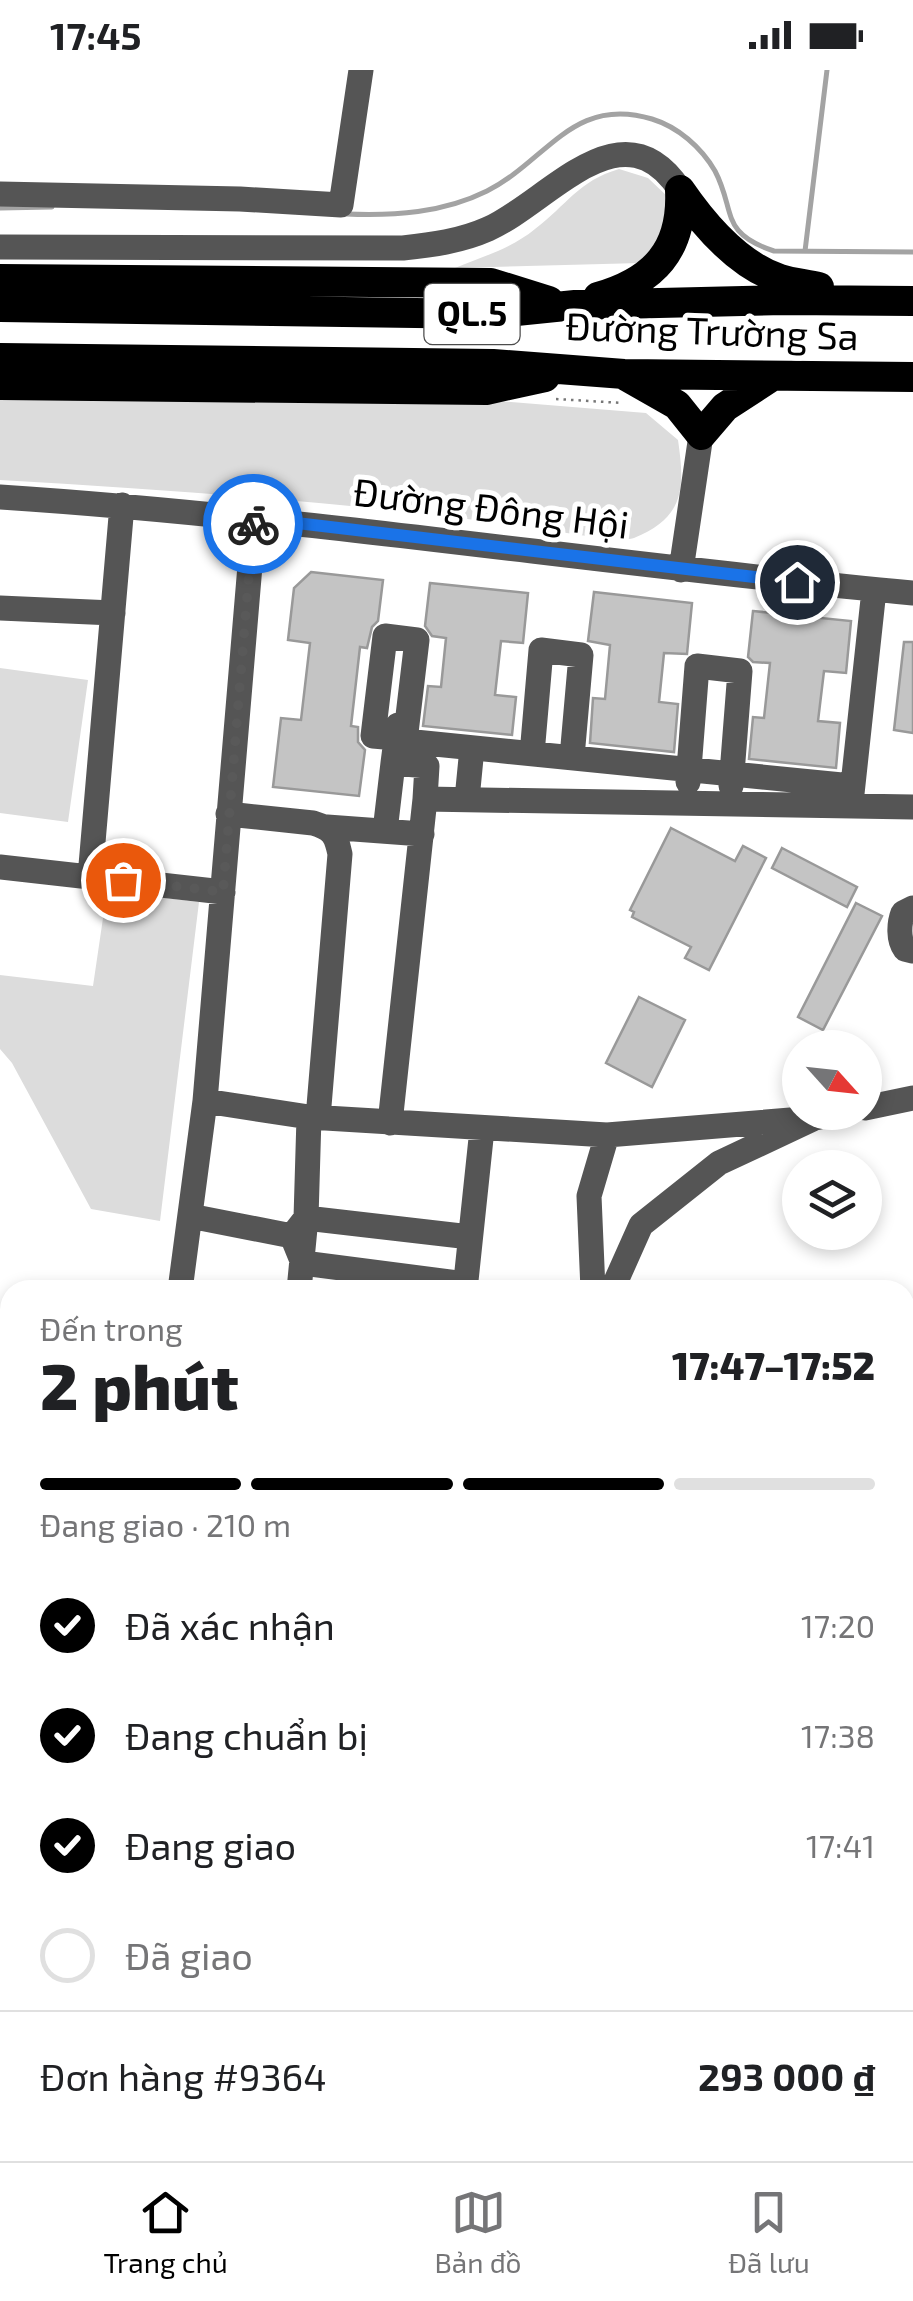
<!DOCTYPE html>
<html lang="vi">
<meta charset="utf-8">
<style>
:root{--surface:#fff;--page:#f2f2f2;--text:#202124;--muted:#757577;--line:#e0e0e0;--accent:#000}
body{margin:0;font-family:"Exo 2",sans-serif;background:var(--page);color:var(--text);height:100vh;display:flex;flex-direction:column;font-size:38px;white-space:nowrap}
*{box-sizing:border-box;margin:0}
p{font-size:32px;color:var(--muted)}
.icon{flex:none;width:55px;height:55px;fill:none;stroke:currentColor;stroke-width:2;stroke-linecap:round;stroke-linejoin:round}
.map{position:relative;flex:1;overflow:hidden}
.panel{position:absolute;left:0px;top:1210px;width:915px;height:882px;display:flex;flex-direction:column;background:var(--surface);border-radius:30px 30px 0 0;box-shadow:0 5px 15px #0003}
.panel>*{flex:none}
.needle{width:65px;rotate:117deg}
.buttons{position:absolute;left:782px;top:960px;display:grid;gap:20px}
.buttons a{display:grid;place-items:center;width:100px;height:100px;border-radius:50%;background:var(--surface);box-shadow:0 5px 15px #0003;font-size:50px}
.pin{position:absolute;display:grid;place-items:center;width:85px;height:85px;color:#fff;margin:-42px;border:5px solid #fff;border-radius:50%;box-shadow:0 2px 10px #0007}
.courier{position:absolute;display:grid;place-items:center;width:100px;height:100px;margin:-50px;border:8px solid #1a73e8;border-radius:50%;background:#fff;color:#222;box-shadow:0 2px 12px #0007}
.summary em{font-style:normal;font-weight:800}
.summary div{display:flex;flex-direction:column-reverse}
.summary{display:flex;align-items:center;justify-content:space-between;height:170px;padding:0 40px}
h1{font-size:65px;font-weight:800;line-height:75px}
.bar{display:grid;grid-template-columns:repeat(4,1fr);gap:15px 10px;align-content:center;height:120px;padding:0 40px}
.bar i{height:12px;border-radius:8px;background:var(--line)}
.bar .current{background:var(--accent)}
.bar p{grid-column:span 4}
.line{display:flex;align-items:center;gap:25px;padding:0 40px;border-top:2px solid var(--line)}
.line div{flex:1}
ol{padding:0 40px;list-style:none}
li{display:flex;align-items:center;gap:30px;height:110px}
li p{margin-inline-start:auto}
li .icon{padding:10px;border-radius:50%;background:var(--accent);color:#fff;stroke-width:4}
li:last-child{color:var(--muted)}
li i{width:55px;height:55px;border:5px solid var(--line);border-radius:50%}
.status{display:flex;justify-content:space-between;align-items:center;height:70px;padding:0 50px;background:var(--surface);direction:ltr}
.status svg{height:28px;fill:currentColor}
.tabs{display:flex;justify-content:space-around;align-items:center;height:140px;border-top:2px solid var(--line);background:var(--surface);font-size:28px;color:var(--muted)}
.tabs a{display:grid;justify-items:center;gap:5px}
.tabs .current{color:var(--accent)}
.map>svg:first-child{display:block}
</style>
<div class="status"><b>17:45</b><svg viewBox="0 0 49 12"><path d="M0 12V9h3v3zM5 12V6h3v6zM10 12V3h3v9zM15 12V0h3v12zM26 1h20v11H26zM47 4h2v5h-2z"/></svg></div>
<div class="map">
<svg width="913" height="2091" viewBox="0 0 913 2091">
<rect width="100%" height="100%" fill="#fff"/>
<!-- green -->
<path fill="#dcdcdc" d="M619 99 648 108 667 126 664 164 641 193 455 198C482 187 512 178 535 159 567 135 578 111 619 99Z
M47 329 498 331 646 343 678 370C685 418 685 447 634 468 619 474 536 457 514 455 344 432 171 420 0 410V330Z
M0 598 88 610 68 752 0 743Z
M107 821 199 832 160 1151 91 1139 12 993 0 979V905L93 916Z
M913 1516V2091L888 2083 905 2082V1518Z"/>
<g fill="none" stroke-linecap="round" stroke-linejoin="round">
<!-- stream -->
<path stroke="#a3a3a3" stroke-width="5" d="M0 138 52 137
M346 144C394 146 443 143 487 121 547 91 573 25 652 49 678 57 701 77 715 101 736 141 719 163 774 181L913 182
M805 181 827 0"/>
</g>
<!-- building -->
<path fill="#c4c4c4" stroke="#999" stroke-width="2.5" d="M311 502 383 510 378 551 372 557 367 578 360 577 351 656 358 657V672L365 680 359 726 273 717 281 648 301 650 310 573 288 570 294 518Z
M430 513 528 523 523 573 501 571 495 625 516 627 512 665 423 656 428 616 441 617 446 568 432 566 425 556Z
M594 522 692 533 687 584 664 583 659 632 678 634 674 682 590 673 593 628 605 629 610 575 588 571Z
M753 541 851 551 846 603 824 601 818 651 840 653 836 698 749 689 753 647 764 648 770 593 753 592 748 587Z
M904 572H913V663L894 660Z
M671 758 735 791 743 776 766 788 709 900 685 888 691 877 632 847 634 842 630 840Z
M782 778 857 817 847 837 772 798Z
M856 833 882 846 823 960 798 947Z
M639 927 685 950 652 1017 606 993Z"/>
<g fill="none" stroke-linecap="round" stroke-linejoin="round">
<!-- path -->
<path stroke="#777" stroke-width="2.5" stroke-dasharray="2.5 5" stroke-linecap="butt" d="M556 329 623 333"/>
<!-- minor -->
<path stroke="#555" stroke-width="25" d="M0 124 240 129 341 135 361 0
M0 177 403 178C432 175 461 171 488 159 549 132 622 32 680 120
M0 427C306 447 608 495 913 523
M681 500 701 365
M0 538 113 543
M398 655 393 693 427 696 425 729
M396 668 373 666 385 566 417 570 405 671 852 716
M532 684 541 580 581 585 572 687
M688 712 697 596 740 601 731 716
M467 729 472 678
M851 733 874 520
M228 744 313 753C333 759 336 765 340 784L318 1048
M327 757 422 764
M385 761 393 693
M0 797 223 822
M90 807 122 435
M913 838 903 843C899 853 898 870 905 879L913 881
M205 1031 309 1047 607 1065
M865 1038 913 1028
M390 1053 425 729 913 737
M190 1146 292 1166
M292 1166 303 1193 465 1214
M292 1166 306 1148 470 1167
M180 1220 205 1031 254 448
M299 1220 306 1148 309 1047
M465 1220 482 1059
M593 1220 589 1126 607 1065 815 1048
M612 1220 641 1155 719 1093 815 1048 842 1042
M0 1348 10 1353
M905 1488 913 1487
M905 1624 913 1661
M0 1662 10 1664
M64 2091 67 2082
M593 2091 598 2082
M901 2091 906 2082"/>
<!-- highway -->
<path stroke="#000" stroke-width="30" d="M680 120C704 155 738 195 780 209 792 213 806 214 819 217
M0 209 491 213 549 231
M598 227C654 211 683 180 680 120
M0 237 487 244 575 235 784 230 913 231
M0 288 493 294 624 304 913 307
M626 306 677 335 701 365 725 337 771 307
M0 315 486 320 545 307"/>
</g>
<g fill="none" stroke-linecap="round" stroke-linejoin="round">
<!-- done -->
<path stroke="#595959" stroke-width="10" stroke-dasharray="0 18" d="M123 810 223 822 253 454"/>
<!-- route -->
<path stroke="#1a73e8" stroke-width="12" d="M253 454 254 448 797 512"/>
</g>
<g text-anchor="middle" stroke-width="10" stroke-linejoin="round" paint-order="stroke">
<!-- shield labels -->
<rect fill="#fff" stroke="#4c4c4c" stroke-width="2.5" x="424.5" y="214" width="95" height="60" rx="8"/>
<g font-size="35" font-weight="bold" fill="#000">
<text x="472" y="256">QL.5</text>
</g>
<!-- street labels -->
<g font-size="38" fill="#000" stroke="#fff">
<text transform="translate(712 262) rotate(2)" y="13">Đường Trường Sa</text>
<text transform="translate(491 439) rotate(7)" y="13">Đường Đông Hội</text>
</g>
</g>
</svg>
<div class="buttons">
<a><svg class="needle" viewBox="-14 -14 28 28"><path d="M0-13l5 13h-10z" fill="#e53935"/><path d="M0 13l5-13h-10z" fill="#757577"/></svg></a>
<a><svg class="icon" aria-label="layers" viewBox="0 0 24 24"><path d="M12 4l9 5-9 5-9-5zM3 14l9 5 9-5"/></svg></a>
</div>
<div class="pin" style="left:123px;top:810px;background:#ea580c"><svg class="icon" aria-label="bag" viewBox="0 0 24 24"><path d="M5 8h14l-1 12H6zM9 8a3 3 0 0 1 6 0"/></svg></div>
<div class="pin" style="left:797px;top:512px;background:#1f2937"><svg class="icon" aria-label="home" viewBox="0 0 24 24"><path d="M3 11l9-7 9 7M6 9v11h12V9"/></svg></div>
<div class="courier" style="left:253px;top:454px"><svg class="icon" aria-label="bike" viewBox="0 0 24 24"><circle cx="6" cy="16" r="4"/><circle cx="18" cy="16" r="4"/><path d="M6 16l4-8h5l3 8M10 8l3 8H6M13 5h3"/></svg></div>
<section class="panel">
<div class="summary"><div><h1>2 phút</h1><p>Đến trong</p></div><em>17:47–17:52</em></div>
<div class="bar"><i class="current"></i><i class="current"></i><i class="current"></i><i></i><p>Đang giao · 210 m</p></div>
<ol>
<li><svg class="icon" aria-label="check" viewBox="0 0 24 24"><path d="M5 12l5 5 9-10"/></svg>Đã xác nhận<p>17:20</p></li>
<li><svg class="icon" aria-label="check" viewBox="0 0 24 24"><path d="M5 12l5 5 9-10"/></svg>Đang chuẩn bị<p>17:38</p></li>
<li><svg class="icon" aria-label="check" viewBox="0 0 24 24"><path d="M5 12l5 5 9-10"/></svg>Đang giao<p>17:41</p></li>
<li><i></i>Đã giao</li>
</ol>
<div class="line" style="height:130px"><div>Đơn hàng #9364</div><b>293 000 ₫</b></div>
</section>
</div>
<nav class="tabs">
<a class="current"><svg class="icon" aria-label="home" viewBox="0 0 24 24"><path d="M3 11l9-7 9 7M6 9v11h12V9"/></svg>Trang chủ</a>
<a><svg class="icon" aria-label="map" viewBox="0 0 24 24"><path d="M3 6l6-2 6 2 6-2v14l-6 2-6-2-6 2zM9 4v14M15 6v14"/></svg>Bản đồ</a>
<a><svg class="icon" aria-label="saved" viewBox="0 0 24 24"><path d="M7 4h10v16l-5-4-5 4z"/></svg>Đã lưu</a>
</nav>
